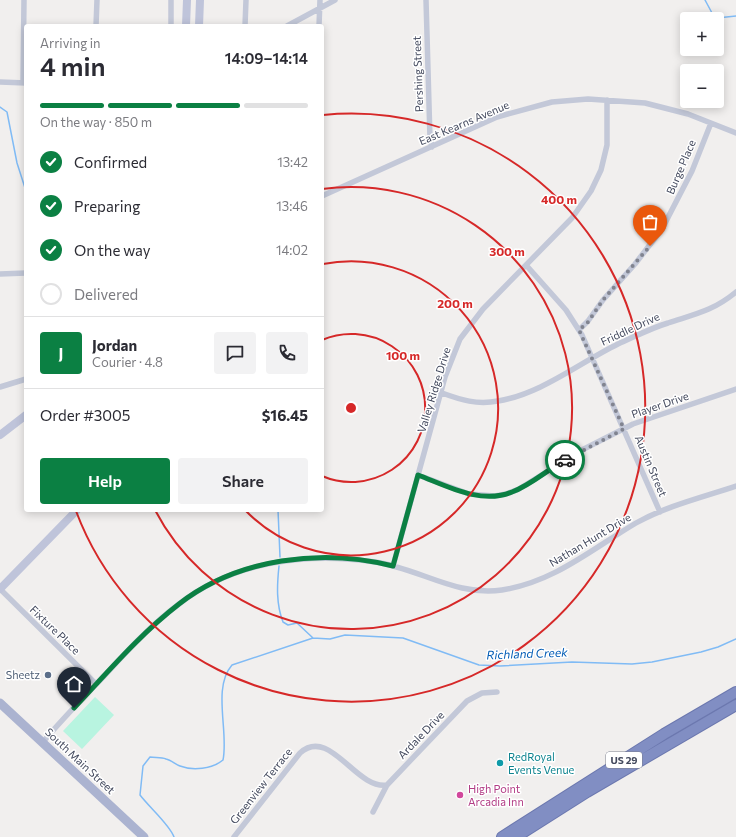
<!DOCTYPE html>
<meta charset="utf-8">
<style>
:root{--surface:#fff;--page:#f2f2f3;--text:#2b2b33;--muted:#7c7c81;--line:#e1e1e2;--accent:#0b8043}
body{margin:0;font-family:Commissioner,sans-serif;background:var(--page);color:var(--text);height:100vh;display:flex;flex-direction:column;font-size:15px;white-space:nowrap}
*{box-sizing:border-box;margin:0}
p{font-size:13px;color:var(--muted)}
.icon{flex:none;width:22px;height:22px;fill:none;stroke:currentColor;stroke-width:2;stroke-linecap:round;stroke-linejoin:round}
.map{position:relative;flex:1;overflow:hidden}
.sheet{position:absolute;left:24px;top:24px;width:300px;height:488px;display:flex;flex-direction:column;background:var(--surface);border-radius:4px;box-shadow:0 2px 10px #0003}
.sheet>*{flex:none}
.controls{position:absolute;left:680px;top:12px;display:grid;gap:8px}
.controls a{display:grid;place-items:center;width:44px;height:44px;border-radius:4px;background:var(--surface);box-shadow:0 2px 10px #0003;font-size:20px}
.pin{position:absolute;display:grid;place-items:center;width:34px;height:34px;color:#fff;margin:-41px -17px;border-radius:50% 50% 50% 0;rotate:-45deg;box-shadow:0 0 4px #0007}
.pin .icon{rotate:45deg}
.courier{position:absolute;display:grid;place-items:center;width:40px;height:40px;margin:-20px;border:3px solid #0b8043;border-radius:50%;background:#fff;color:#222;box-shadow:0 1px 5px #0007}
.head em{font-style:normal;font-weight:600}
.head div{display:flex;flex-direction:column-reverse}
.head{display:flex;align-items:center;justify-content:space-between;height:68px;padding:0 16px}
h1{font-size:26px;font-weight:600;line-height:30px}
.bar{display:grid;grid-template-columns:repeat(4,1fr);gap:6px 4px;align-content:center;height:48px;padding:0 16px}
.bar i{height:5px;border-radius:3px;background:var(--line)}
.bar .active{background:var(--accent)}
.bar p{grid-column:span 4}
.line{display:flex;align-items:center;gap:10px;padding:0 16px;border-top:1px solid var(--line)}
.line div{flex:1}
.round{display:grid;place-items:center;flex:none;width:42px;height:42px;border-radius:4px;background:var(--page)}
ol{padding:0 16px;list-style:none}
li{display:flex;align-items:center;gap:12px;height:44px}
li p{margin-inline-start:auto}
li .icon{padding:4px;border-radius:50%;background:var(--accent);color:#fff;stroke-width:4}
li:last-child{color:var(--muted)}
li i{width:22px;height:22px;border:2px solid var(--line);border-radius:50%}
.action{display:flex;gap:8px;margin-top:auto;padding:8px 16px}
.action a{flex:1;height:46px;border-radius:4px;background:var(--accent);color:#fff;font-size:16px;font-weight:600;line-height:46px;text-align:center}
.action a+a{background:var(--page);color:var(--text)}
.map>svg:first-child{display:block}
</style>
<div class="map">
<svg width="736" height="837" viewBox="0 0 736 837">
<rect width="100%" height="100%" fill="#f1efee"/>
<!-- green -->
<path fill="#b8f4e0" d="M95 697 114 715 82 749 63 731Z"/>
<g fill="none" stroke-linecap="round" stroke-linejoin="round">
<!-- stream -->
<path stroke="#80bbf5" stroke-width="1.5" d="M705 0 712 13 717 18 736 16
M0 107 7 112 17 163 26 191
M278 510 280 557
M279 566C277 585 276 604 283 622L288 625 297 623 313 638
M174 837C170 825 149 807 140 795L143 766 150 757C155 758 161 757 166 759 171 760 175 764 180 766 193 771 212 769 223 760 229 732 212 688 232 665L313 638 330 639 345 635 403 638 479 665 500 666 572 662 632 664 652 662 701 652 718 647 736 639"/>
<!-- motorway casing -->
<g stroke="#6c78af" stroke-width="12">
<path id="motorway" d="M502 837 664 734 736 692
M516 837 587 792 736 705"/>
</g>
<!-- minor -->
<path stroke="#c3c8d8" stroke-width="5.5" d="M426 0 430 139 432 147
M96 26 97 0
M171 26V0
M245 26 246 0
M287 26 335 0
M319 26 320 0
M0 82 26 83
M23 83 24 0
M322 196 497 117 552 102 588 99 645 103 688 114 736 133
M526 265 566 310 582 335 660 512
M0 274 26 273
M579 330 588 321 603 300 635 264 662 229 692 171 711 123
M0 387 26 379
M442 393C461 400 477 405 498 401 541 394 579 363 618 344 634 337 651 328 668 323 695 314 713 311 736 292
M418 475 469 494 495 496 506 494 519 489 580 451 633 424 736 389
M393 566 445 377 460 339 483 309 572 218 591 191 601 170 607 145V100
M0 589 96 684
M43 742C62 719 84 697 105 675 128 650 151 625 179 604 234 561 307 552 375 562 418 568 457 597 502 590 554 582 592 549 636 523 666 506 703 497 736 486
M373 812 387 785 467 701 482 693 497 692
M234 837 300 753C330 726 356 790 387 785"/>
<!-- secondary -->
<path stroke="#bfc4da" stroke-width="8" d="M186 26 187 0
M199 26 200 0
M0 435 26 415
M0 589 77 510"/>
<!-- primary -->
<path stroke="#abb3d0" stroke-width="9" d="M0 703 144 837"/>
<!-- motorway -->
<use href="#motorway" stroke="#818ec3" stroke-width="10"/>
</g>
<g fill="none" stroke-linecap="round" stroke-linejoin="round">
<!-- done -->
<path stroke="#818490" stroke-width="4" stroke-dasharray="0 7.2" d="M565 460 624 429 579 330 588 322 603 300 650 246"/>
<!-- route -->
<path stroke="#0b8043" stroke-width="5" d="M74 708C107 673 140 634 179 604 238 558 322 548 393 566L418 475C447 486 481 505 512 492 531 485 547 470 565 460"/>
</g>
<!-- distance rings -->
<g fill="none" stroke="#d62828" stroke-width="2">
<path d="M322 340A74 74 0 1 1 322 476"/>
<path d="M323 264A147 147 0 1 1 245 510"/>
<path d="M322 189A221 221 0 1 1 155 510"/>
<path d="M323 115A294 294 0 1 1 76 511"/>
</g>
<!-- markers -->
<circle fill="#5c6f8a" stroke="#fff" stroke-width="1.5" cx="48" cy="675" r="4"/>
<circle fill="#0f9aa8" stroke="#fff" stroke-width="1.5" cx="500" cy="763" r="4"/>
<circle fill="#d1479c" stroke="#fff" stroke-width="1.5" cx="460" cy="795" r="4"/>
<g text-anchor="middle" stroke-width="3" stroke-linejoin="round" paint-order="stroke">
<!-- shield labels -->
<rect fill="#fff" stroke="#7c808e" stroke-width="1" x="606" y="752" width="36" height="16" rx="3"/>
<g font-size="10" font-weight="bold" fill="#444a5e">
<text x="624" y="764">US 29</text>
</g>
<!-- street labels -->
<g font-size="11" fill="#444a5e" stroke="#fff">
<text transform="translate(418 74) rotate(-92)" y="4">Pershing Street</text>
<text transform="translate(464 123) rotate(-23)" y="4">East Kearns Avenue</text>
<text transform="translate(681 167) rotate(-67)" y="4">Burge Place</text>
<text transform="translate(630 329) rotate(-25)" y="4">Friddle Drive</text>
<text transform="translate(434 390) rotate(-73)" y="4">Valley Ridge Drive</text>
<text transform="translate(660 405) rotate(-19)" y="4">Player Drive</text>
<text transform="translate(651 466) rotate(67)" y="4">Austin Street</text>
<text transform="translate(590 540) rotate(-31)" y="4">Nathan Hunt Drive</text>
<text transform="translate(55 630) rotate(44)" y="4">Fixture Place</text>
<text transform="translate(421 735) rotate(-46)" y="4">Ardale Drive</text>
<text transform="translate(80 761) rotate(43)" y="4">South Main Street</text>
<text transform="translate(261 786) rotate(-52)" y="4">Greenview Terrace</text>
</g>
<!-- service labels -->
<g font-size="11" fill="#4e5e75" stroke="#fff" text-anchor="end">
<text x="40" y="679">Sheetz</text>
</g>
<!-- culture labels -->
<g font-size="11" fill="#0d838f" stroke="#fff" text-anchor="start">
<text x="508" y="761">RedRoyal<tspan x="508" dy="13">Events Venue</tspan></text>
</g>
<!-- hotel labels -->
<g font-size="11" fill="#b23c85" stroke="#fff" text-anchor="start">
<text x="468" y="793">High Point<tspan x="468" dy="13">Arcadia Inn</tspan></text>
</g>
<!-- water labels -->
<g font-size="12" font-style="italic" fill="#005bb5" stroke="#fff">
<text transform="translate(527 654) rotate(-2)" y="4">Richland Creek</text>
</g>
</g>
<circle cx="351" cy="408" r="6" fill="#d62828" stroke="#fff" stroke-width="2"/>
<g font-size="12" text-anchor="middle" font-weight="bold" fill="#d62828" stroke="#fff" stroke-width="3" stroke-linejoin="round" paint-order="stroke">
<text x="559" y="204">400 m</text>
<text x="507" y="256">300 m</text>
<text x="455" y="308">200 m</text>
<text x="403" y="360">100 m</text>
</g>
</svg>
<div class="controls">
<a>+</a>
<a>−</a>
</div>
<div class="pin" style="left:650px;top:246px;background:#ea580c"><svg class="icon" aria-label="bag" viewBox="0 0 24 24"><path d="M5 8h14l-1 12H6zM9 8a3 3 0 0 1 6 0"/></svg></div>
<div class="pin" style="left:74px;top:708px;background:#1f2937"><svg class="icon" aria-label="home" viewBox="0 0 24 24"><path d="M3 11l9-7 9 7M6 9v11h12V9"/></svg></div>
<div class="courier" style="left:565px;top:460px"><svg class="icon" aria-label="car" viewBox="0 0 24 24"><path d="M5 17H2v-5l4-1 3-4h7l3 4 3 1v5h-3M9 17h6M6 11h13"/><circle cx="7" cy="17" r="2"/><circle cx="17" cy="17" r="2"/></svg></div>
<section class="sheet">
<div class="head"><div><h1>4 min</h1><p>Arriving in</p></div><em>14:09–14:14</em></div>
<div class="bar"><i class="active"></i><i class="active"></i><i class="active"></i><i></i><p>On the way · 850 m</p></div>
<ol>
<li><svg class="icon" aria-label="check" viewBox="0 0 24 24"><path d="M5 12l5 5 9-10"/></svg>Confirmed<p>13:42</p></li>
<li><svg class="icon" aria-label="check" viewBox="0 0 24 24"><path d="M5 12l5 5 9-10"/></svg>Preparing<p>13:46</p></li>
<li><svg class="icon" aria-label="check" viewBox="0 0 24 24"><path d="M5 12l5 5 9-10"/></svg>On the way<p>14:02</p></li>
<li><i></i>Delivered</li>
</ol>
<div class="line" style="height:72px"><b class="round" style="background:var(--accent);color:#fff">J</b><div><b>Jordan</b><p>Courier · 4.8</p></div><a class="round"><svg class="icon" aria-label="chat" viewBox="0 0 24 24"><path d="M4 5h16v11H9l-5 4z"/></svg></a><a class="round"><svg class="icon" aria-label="phone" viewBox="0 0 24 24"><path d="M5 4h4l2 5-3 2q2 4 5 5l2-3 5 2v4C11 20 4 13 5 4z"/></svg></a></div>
<div class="line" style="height:52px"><div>Order #3005</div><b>$16.45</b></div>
<div class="action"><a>Help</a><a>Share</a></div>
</section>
</div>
